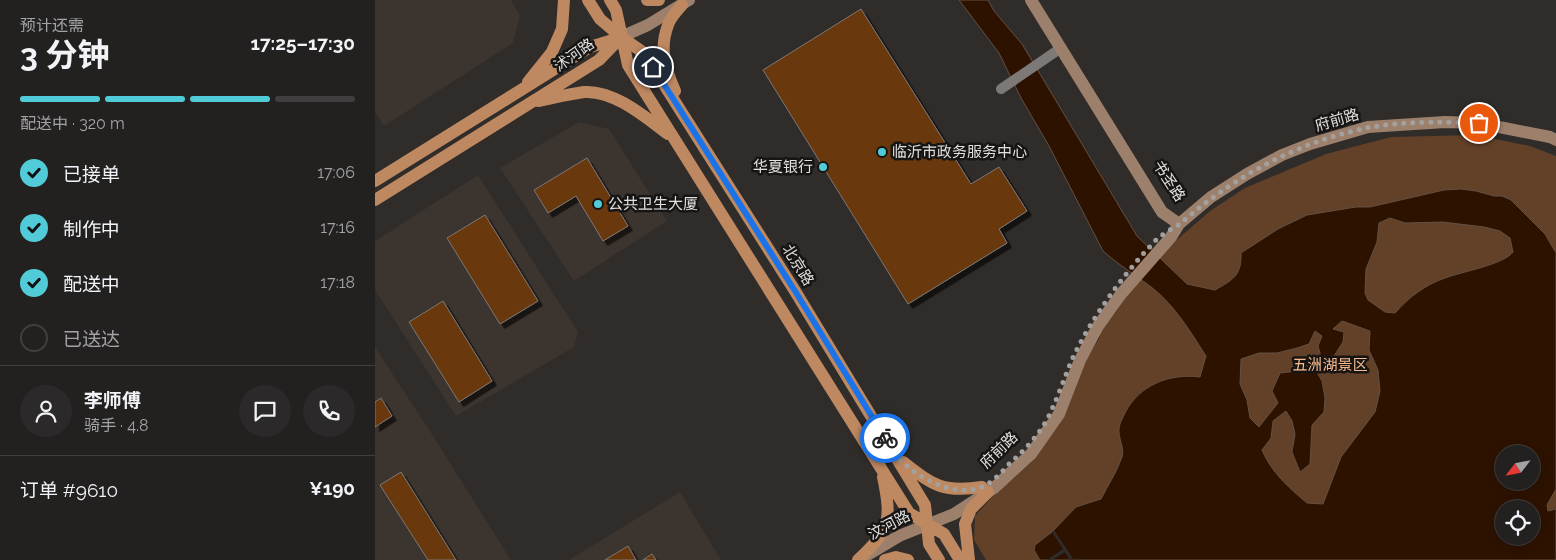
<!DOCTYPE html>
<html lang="zh">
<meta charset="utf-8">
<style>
:root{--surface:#232120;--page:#2b2929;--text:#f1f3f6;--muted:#a3a3a5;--line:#403e3e;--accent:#52cbd9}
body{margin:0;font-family:Raleway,"Noto Sans SC",sans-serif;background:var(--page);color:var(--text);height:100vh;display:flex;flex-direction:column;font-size:19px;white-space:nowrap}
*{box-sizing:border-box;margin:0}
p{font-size:16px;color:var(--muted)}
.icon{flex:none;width:28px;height:28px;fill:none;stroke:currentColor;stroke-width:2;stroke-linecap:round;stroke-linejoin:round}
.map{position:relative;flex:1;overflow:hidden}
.panel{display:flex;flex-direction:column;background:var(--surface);width:375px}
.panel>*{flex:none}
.needle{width:32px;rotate:238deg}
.tools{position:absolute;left:1120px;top:445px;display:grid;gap:10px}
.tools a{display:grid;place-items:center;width:45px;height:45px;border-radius:50%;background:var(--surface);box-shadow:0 2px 8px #0003,0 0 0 1px var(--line);font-size:25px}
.pin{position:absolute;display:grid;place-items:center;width:42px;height:42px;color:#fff;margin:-21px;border:2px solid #fff;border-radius:50%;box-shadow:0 1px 5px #0007}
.courier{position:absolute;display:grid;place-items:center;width:50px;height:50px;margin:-25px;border:4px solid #1a73e8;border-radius:50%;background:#fff;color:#222;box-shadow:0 1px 6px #0007}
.head em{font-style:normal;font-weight:700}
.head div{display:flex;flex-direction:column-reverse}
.head{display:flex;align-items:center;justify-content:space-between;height:85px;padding:0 20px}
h1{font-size:32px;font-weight:700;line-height:38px}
.bar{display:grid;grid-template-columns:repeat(4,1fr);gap:8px 5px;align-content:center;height:60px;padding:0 20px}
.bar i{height:6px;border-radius:4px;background:var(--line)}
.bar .active{background:var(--accent)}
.bar p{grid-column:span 4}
.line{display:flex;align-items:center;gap:12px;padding:0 20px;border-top:1px solid var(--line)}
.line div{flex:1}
.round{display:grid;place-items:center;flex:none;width:52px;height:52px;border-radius:26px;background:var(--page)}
ol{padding:0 20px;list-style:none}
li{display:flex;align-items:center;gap:15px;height:55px}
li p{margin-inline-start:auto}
li .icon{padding:5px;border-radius:50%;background:var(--accent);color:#111;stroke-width:4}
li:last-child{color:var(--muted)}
li i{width:28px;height:28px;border:2px solid var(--line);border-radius:50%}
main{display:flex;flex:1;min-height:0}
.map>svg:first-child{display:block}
</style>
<main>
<section class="panel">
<div class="head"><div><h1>3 分钟</h1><p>预计还需</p></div><em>17:25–17:30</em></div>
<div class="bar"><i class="active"></i><i class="active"></i><i class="active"></i><i></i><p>配送中 · 320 m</p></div>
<ol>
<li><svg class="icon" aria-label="check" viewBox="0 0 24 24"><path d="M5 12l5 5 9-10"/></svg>已接单<p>17:06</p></li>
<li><svg class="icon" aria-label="check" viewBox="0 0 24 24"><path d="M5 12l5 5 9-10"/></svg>制作中<p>17:16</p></li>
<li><svg class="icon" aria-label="check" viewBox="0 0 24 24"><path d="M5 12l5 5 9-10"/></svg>配送中<p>17:18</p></li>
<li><i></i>已送达</li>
</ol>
<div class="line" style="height:90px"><a class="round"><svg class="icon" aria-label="person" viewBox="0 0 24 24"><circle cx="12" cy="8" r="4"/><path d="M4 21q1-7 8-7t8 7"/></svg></a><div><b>李师傅</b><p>骑手 · 4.8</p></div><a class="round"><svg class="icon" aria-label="chat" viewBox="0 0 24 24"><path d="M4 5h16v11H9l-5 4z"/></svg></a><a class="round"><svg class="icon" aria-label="phone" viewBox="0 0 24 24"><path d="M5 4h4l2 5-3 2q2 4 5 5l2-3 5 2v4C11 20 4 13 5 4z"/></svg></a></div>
<div class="line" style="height:65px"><div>订单 #9610</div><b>¥190</b></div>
</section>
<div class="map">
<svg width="1181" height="560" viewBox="0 0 1181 560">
<defs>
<filter id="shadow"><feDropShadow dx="4.5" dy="4.5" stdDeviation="0" flood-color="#0009"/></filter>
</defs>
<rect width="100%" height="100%" fill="#2f2c2a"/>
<!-- built -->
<path fill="#3c342f" d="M0 0H136L145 16 138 43 9 126 0 112Z
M204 122 234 129 292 221 199 281 125 168Z
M103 175 203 332 199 347 81 416 0 290V241Z
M0 347 60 439 136 560H0Z
M305 492 346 560H194Z"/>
<!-- green -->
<path fill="#634129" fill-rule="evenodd" d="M1100 135 1155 146 1181 156V560H611L599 540 600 516 618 496 657 462 691 412 711 359 724 339 727 328 741 312 753 292 789 251 835 211 870 188 951 154 1016 137ZM1129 454H1156V481H1129ZM1129 509H1156V536H1129Z"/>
<!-- water -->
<path fill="#2d1200" stroke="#635043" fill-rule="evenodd" d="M584 0H613L619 11 647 44 762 236 812 284 840 290C858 280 867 275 866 253L903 229 932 215 981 207H995L1069 190 1086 189 1101 191 1119 196H1127L1136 200 1170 234 1181 253V489L1172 505 1173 511 1181 509V560H665L659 550 660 545 677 532 701 507 726 499C733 485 742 472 747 457 750 449 743 438 744 428 745 422 748 418 750 413 764 385 795 373 825 377L831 356C815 331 799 304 775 286 759 274 742 264 728 251L674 146 646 98 624 53ZM1015 218 1030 223 1068 222 1109 227 1125 231 1135 238 1138 252C1130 264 1086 272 1070 278 1050 285 1034 297 1020 313L1010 312 993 300 990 293 991 269 1002 242 1004 223ZM967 321 995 331 994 350 1003 370 1005 391 1000 412 966 457 948 504 932 503C914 488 896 472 887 450L896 438 898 421 911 411 917 421 920 434 917 452 925 472 935 464 937 425 949 412 950 398 947 381 940 369 905 373 897 391 903 403 884 427 875 418 872 400 865 384 866 359 884 353H902L922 348 934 344 940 331 947 336 943 346 946 357 959 356 968 342 969 332 958 329ZM1129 454H1156V481H1129ZM1129 509H1156V536H1129Z"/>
<!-- pier -->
<path fill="#2f2c2a" d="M679 530 699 560H695L690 552 677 560H672L688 549 677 532Z"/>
<!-- building -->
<path fill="#6a370b" stroke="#7c7876" filter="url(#shadow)" d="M486 9 596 184 624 167 652 211 624 229 632 243 533 304 388 70Z
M212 158 253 226 228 241 201 196 173 213 159 190Z
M110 215 163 301 125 324 72 238Z
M68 301 117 381 84 402 34 322Z
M6 398 17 416 0 427V402Z
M26 472 81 560H53L5 485Z
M253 546 261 560H230Z
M277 554 281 560H268Z"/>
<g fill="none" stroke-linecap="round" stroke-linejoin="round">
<!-- street -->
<path stroke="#7d7977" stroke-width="10" d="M626 89 686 48"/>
<!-- secondary -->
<path stroke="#9d806c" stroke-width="12" d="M656 0 787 212 804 224
M246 37 273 25 314 0
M489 557 524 536 579 514 619 488 656 454 684 414 705 360 723 326 746 294 796 237 804 224 836 197 872 174 907 155 935 144 993 127 1070 122 1104 123 1175 137 1181 140"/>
<!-- primary -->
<path stroke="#be8860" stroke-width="12" d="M213 0 225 19 246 37 269 53 420 291 550 505 554 544 564 560
M235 0 241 10 253 65 534 513 569 534 585 560
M272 0H284
M153 82 177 52 187 29 189 0
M300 91C290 68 284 49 293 25 295 18 302 11 307 5
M163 101C178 98 194 94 209 92 239 90 270 117 293 134
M0 181 215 47 244 38
M0 200 224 60 246 37
M528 462C558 485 567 493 607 487
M483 560C515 530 517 520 508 477
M510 560 521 557 533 560
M594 560 590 524 596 509 613 492"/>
</g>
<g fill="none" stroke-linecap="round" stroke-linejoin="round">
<!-- done -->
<path stroke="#a3a1a0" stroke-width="5" stroke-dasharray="0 9" d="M510 438C514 444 518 453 523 458 544 478 577 498 607 487 617 483 627 472 634 464 651 449 668 431 677 409 685 392 691 373 699 355 720 313 748 275 780 241 788 233 798 229 806 223 860 176 921 143 991 128 1026 121 1069 122 1104 123"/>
<!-- route -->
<path stroke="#1a73e8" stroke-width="6" d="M278 67 420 291 510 438"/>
</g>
<!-- markers -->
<g fill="#52cbd9" stroke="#161514" stroke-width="2">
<circle cx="507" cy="152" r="5"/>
<circle cx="448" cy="167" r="5"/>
<circle cx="223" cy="204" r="5"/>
</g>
<g text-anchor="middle" stroke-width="5" stroke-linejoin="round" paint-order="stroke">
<!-- street labels -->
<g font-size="15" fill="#e2e0df" stroke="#161514">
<text transform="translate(199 55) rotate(-35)" y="5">沭河路</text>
<text transform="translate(962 120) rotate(-16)" y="5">府前路</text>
<text transform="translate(794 181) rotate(57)" y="5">书圣路</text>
<text transform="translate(423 265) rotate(58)" y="5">北京路</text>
<text transform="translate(624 450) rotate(-44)" y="5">府前路</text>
<text transform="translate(514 525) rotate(-28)" y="5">汶河路</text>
</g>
<!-- poi labels -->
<g font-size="15" fill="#e2e0df" stroke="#161514" text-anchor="start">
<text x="517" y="157">临沂市政务服务中心</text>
<text x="438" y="172" text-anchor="end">华夏银行</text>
<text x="233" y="209">公共卫生大厦</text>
</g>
<!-- park labels -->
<g font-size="15" fill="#faba8d" stroke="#161514">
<text x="955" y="370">五洲湖景区</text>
</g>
</g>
</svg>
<div class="tools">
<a><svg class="needle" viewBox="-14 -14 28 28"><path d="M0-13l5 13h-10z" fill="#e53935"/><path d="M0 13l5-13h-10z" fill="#a3a3a5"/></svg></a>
<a><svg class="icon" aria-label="locate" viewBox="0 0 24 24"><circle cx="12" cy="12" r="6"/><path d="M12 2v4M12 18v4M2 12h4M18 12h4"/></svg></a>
</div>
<div class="pin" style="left:1104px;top:123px;background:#ea580c"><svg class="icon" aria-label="bag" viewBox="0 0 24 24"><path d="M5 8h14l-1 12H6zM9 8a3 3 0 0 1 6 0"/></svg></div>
<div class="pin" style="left:278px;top:67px;background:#1f2937"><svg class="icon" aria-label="home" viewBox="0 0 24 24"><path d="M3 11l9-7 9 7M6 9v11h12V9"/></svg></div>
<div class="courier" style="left:510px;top:438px"><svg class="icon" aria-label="bike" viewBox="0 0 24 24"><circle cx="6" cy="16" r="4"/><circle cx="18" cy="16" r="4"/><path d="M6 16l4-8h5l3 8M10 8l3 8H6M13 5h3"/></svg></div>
</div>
</main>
